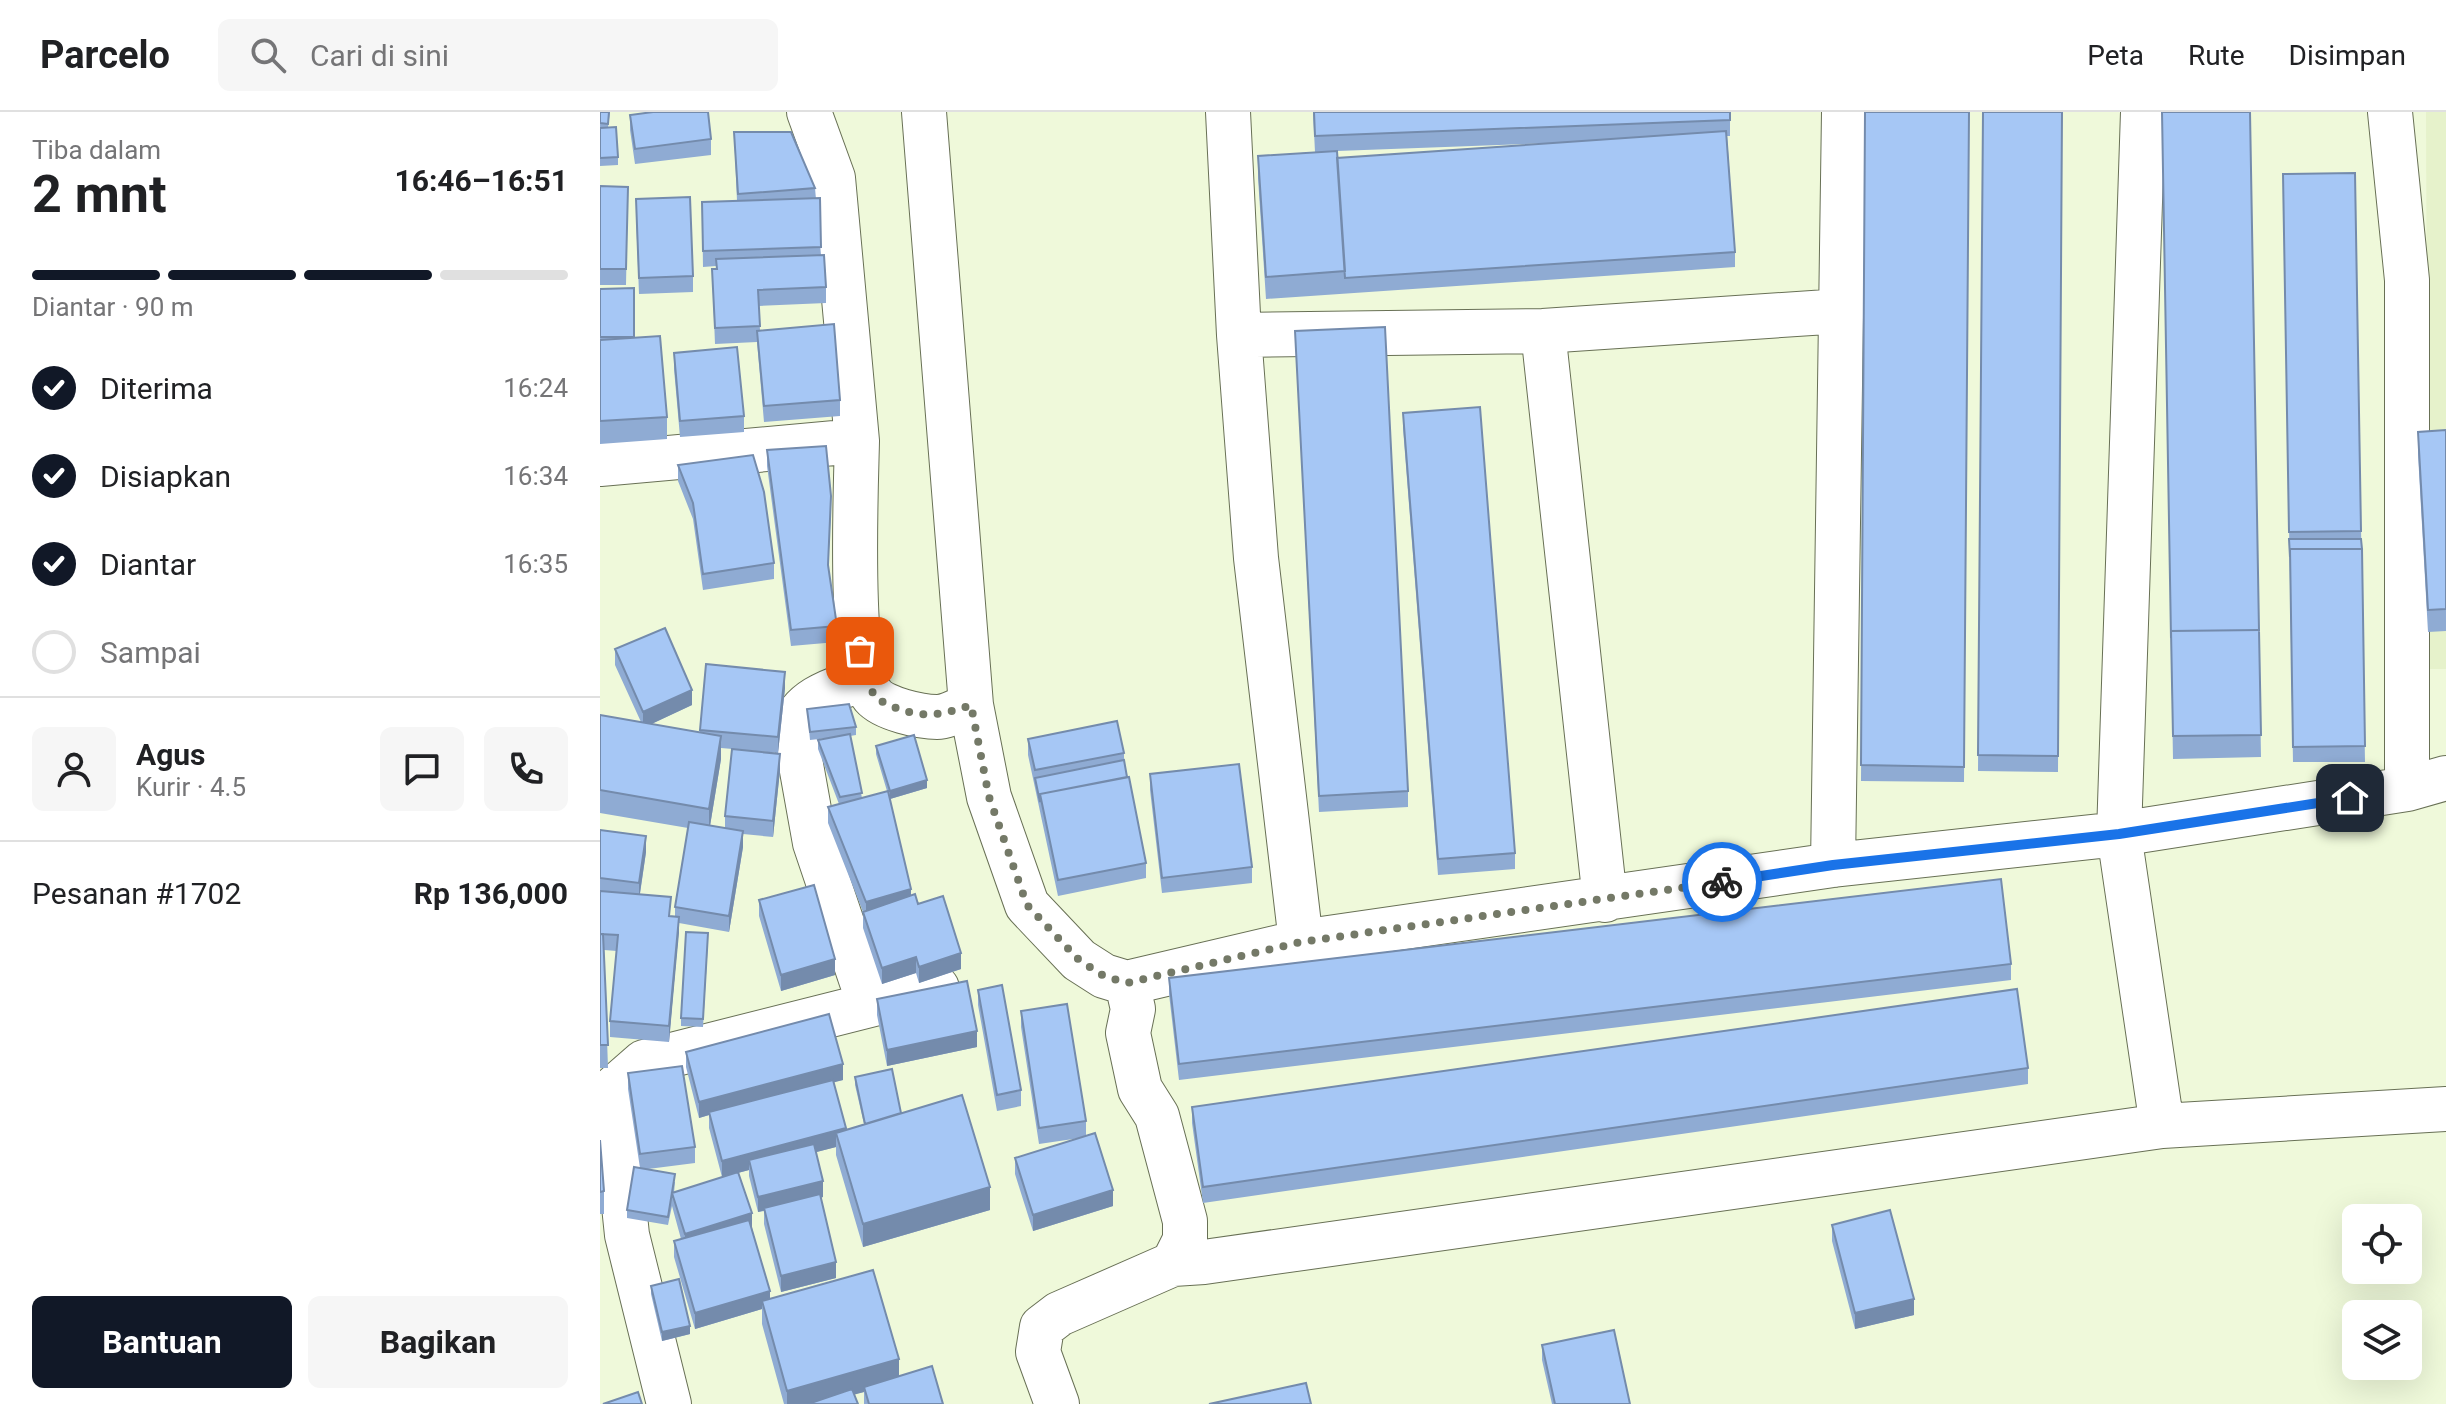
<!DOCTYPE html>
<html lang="id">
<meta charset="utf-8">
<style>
:root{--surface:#fff;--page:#f6f6f6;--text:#202124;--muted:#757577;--line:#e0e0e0;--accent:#111827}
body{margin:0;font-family:Roboto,sans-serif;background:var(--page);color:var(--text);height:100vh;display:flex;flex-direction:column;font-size:30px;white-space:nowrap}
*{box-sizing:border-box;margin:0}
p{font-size:26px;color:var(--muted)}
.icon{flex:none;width:44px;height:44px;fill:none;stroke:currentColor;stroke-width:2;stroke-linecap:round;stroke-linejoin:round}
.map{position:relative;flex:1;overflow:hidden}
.details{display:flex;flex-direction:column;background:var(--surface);width:600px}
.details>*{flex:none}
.buttons{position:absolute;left:1742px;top:1092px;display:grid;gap:16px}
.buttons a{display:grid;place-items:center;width:80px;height:80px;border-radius:12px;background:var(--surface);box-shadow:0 8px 32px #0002;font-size:40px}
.pin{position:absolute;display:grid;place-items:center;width:68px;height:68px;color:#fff;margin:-34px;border-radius:16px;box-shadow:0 4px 12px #0006}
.courier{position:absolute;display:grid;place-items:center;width:80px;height:80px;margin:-40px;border:6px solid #1a73e8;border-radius:50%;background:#fff;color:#222;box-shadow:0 2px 10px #0007}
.summary em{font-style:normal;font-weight:700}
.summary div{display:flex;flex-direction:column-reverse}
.summary{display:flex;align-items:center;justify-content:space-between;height:136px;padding:0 32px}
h1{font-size:52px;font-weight:700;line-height:60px}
.bar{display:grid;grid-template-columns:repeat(4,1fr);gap:12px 8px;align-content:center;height:96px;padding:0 32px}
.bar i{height:10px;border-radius:6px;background:var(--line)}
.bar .selected{background:var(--accent)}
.bar p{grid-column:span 4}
.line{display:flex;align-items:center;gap:20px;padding:0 32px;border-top:2px solid var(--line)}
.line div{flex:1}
.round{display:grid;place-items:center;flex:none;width:84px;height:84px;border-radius:12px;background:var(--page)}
ol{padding:0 32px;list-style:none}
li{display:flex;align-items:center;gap:24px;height:88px}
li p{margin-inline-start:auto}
li .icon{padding:8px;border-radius:50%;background:var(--accent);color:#fff;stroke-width:4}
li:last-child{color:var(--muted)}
li i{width:44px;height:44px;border:4px solid var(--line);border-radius:50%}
.button{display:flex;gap:16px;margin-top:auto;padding:16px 32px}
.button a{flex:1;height:92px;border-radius:12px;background:var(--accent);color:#fff;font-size:32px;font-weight:700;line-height:92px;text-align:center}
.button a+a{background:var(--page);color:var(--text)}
header{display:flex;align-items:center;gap:48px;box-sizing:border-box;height:112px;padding:0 40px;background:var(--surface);border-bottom:2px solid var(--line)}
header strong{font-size:38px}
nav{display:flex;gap:44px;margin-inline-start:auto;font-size:28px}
.search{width:560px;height:72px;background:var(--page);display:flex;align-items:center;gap:20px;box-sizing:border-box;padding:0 28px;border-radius:12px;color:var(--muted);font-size:30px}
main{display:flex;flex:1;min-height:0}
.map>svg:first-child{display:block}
</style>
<header>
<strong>Parcelo</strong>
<div class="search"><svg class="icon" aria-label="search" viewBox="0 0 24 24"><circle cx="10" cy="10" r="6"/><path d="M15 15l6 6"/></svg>Cari di sini</div>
<nav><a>Peta</a><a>Rute</a><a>Disimpan</a></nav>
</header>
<main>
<section class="details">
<div class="summary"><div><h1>2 mnt</h1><p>Tiba dalam</p></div><em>16:46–16:51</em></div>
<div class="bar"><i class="selected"></i><i class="selected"></i><i class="selected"></i><i></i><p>Diantar · 90 m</p></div>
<ol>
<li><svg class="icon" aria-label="check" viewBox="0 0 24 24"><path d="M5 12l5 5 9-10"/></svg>Diterima<p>16:24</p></li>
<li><svg class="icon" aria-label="check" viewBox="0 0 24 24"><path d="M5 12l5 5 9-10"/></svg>Disiapkan<p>16:34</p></li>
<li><svg class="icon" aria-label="check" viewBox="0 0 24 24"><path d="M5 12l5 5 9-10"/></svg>Diantar<p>16:35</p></li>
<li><i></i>Sampai</li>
</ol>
<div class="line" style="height:144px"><a class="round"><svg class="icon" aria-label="person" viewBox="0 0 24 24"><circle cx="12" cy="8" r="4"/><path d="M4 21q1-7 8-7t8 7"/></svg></a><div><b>Agus</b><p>Kurir · 4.5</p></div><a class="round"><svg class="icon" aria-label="chat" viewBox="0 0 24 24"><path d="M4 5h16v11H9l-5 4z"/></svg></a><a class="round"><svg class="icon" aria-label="phone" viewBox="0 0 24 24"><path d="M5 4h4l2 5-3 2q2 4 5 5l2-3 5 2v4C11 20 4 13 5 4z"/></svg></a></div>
<div class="line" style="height:104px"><div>Pesanan #1702</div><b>Rp 136,000</b></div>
<div class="button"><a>Bantuan</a><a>Bagikan</a></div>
</section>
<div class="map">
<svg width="1846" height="1292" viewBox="0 0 1846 1292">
<rect width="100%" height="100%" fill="#eff9da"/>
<!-- built -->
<path fill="#e6f2cb" d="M1826 0H1846V557H1828Z"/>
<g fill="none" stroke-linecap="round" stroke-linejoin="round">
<!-- street casing -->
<g stroke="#687055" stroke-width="46">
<path id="street" d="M209 0 233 66 257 329
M324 0 371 593 389 685 427 793 479 848 504 864 527 871 701 830 1233 753 1519 722 1807 677 1846 666
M628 0 639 223 656 446 701 830
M1543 0 1519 722 1562 1014
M1790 0 1807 168V677
M943 219 1005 788
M639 223 943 219 1242 199
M0 352 257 329C256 376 248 553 273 584 284 597 321 605 337 605 347 605 361 597 371 593
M265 566C240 576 201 585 194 614L215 731 269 891
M1233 753 1244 0
M527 871 533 897 528 921 540 977 557 1004 585 1109V1128L573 1152
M69 1292 27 1123 12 978 44 950 337 876
M457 1292 438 1240 442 1215 459 1202 573 1152 604 1150 1562 1014 1846 997"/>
</g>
<!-- street -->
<use href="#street" stroke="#fff" stroke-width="44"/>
</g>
<!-- wall -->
<path fill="#8fabd3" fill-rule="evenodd" d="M0 0H10L8 15 18 45V53L0 54Z
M713 0H1130V24H1127L1135 140V155L666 187 658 66V44L715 40ZM951 31 737 46V39Z
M1265 0H1369L1364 670 1261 669Z
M1383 0H1462L1458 660 1378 659Z
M1562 0H1650L1661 645 1573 647Z
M30 3 111 27V43L35 52 30 18Z
M134 20 215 76 221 143 226 175V191L159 194 160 219 240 288V304L164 310 157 230 115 232 112 157H116V154L103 155 102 90 137 89Z
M1755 61 1765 650H1693L1683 62Z
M0 74 28 75 26 173H0Z
M36 103 93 164V180L39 182Z
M0 177 34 226 67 305V327L0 332Z
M695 219 808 679V695L719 700Z
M74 241 144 304V320L80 325 74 257Z
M803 301 915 741V757L838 763 803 316Z
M1846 318V519L1828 520 1818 342V320Z
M167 338 231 399 228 457 237 514V530L191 534 167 354Z
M78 353 174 451V467L103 478 93 407 78 369Z
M15 537 92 593 51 612 100 620 106 552 185 576 178 641 121 636V647L110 714 125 716V704L180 658 173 725 143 722V735L129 820 79 811 69 930 10 925V909L17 839 4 838 8 956H0V718L46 740 40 782 70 805H75V795L88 716 0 701V603L41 610 15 553Z
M207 597 256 615V623L250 624 262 686 287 679 276 642V634L327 676 290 687 311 783 318 792 361 857 319 871 316 861 282 872 263 816V800L228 711V695L239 692 218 637V628L228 626 210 628Z
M428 627 524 641V648L546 751V766L458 784 428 643Z
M550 662 652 755V771L562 781 550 678Z
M159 788 235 863 181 879 159 804Z
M108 830 103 915 81 914V906Z
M1411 852V868L579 968 569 882V866Z
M378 878 421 978V994L397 999 378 893Z
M277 887 377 935 287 954 277 903Z
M421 899 486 1009V1024L513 1094 433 1119 415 1062V1046L480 1026 439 1032 421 915Z
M86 940 243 968 233 970 246 1018 264 1012 255 973V965L301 1001 390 1098 263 1135 236 1043V1035L216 1040 223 1085 220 1086 236 1166 181 1180 164 1112V1099L158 1100 149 1064V1058L138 1061 170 1187 343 1292H264V1280L254 1282 258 1292H184L162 1212V1197L95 1217 74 1145V1129L81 1127 72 1094 68 1113 27 1106V1098L40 1056 28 977V961L95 1035V1051L48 1057 75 1070 74 1081 122 1065 109 1016V1003L99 1006 86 955Z
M1428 956V972L603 1091 592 1011V995Z
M0 1028 4 1079V1102H0Z
M1232 1113 1314 1203 1255 1217 1232 1129Z
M51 1174 90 1222 62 1229 51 1182Z
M942 1233 1030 1292H952L942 1248Z"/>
<!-- shaded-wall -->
<path fill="#748bac" d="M185 560V576L178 641V625Z
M92 578V593L43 616V600Z
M121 624V647L109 720V697Z
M180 642V658L173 725V709Z
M327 668V676L290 687V679Z
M143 719V735L129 820V804Z
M46 724V740L39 787V771Z
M311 777V792L266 806V790Z
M79 805V821L69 930V914Z
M361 841V857L319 871V855Z
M316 845V861L282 872V856Z
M235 847V863L181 879V863Z
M377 919V935L287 954V938Z
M243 952V968L110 1003 109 1000V1003L99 1006V990Z
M246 1016V1032L236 1021V1035L151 1057 149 1048V1058L122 1065V1049Z
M223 1069V1085L158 1100V1085Z
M390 1075V1098L263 1135V1112Z
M513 1078V1094L433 1119V1103Z
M152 1101V1117L85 1138V1122Z
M236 1150V1166L181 1180V1164Z
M170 1179V1195L162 1189V1197L95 1217V1201Z
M1314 1187V1203L1255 1217V1201Z
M90 1214V1222L62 1229V1220Z
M299 1247V1270L264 1275V1280L220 1292H187V1279Z"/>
<!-- building -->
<path fill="#a6c7f5" stroke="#748bac" stroke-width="2" d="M0 0H9L8 12 0 11Z
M53 0H108L111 27 35 37 30 3Z
M714 0H1130V8L715 24Z
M1265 0H1369L1364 655 1261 653Z
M1383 0H1462L1458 644 1378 643Z
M1562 0H1650L1659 518 1571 519V526Z
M16 15 18 45 0 46V16Z
M1126 19 1135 140 745 166 737 46Z
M134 20H191L215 76 138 82Z
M737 39 745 159 666 165 658 44Z
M1755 61 1761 419 1689 420 1683 62Z
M0 74 28 75 26 157H0Z
M90 85 93 164 39 166 36 87Z
M220 86 221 135 103 139 102 90Z
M224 143 226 175 158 178 160 214 115 216 112 157H117L116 147Z
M34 176V225H0V177Z
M234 212 240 288 164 294 157 219Z
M785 215 808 679 719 684 695 219Z
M60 224 67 305 0 309V228Z
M137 235 144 304 80 309 74 241Z
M880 295 915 741 838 747 803 301Z
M1846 318V497L1828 498 1818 320Z
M226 334 231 384 228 453 237 514 191 518 167 338Z
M153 343 164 380 174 451 103 462 93 391 78 353Z
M1689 427H1761L1762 437H1690V445Z
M1690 437H1762L1765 634 1693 635Z
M65 516 92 578 43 600 15 537Z
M1659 518 1661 623 1573 624 1571 519Z
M106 552 185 560 178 625 100 618Z
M249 592 256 615 210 620 207 597Z
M0 603 121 624 109 697 0 678Z
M517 609 524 641 435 658 428 627Z
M250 622 262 681 240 685 218 628Z
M314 623 327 668 290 679 276 634Z
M132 637 180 642 173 709 125 704Z
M524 648 527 665 440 682V690L435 666Z
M639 652 652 755 562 766 550 662Z
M529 665 546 751 458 768 440 682Z
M288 679 311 777 266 790 228 695Z
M89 710 143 719 129 804 75 795Z
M0 718 46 724 39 771 0 766Z
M1401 767 1411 852 579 952 569 866Z
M214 773 235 847 181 863 159 788Z
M0 779 71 785 69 804 79 805 69 914 10 909 18 823 0 822Z
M315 782 318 792 343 784 361 841 319 855 316 845 282 856 263 800Z
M86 820 108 821 103 907 81 906Z
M0 822H3L8 933H0Z
M367 869 377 919 287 938 277 887Z
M402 873 421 978 397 983 378 878Z
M1417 877 1428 956 603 1075 592 995Z
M467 892 486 1009 439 1016 421 899Z
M229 902 243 952 99 990 86 940Z
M82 954 95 1035 40 1042 28 961Z
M292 957 301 1001 265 1012 255 965Z
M233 968 246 1016 122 1049 109 1000Z
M362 983 390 1075 263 1112 236 1021Z
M495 1021 513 1078 433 1103 415 1046Z
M0 1028 4 1079 0 1080Z
M214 1032 223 1069 158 1085 149 1048Z
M34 1055 75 1062 68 1105 27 1098Z
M138 1060 152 1101 85 1122 72 1081Z
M220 1082 236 1150 181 1164 164 1096Z
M1290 1098 1314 1187 1255 1201 1232 1113Z
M149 1108 170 1179 95 1201 74 1129Z
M273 1158 299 1247 187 1279 162 1189Z
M79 1167 90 1214 62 1220 51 1174Z
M1014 1218 1030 1292H955L942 1233Z
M332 1254 343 1292H269L264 1275Z
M706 1271 711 1292H609Z
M252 1277 258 1292H208Z
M38 1280 42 1292H3Z"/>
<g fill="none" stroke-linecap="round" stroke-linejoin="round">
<!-- done -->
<path stroke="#747967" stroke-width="8" stroke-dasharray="0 14.4" d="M260 539 274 585C311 606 332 607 371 593L389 685 427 793 479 848 504 864 527 871 701 830 1122 770"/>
<!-- route -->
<path stroke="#1a73e8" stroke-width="10" d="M1122 770 1233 753 1519 722 1750 686"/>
</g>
</svg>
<div class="buttons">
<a><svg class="icon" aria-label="locate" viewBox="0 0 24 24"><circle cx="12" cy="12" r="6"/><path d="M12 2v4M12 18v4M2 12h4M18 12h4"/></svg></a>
<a><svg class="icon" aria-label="layers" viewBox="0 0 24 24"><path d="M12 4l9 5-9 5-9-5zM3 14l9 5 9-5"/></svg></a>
</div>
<div class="pin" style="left:260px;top:539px;background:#ea580c"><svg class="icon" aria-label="bag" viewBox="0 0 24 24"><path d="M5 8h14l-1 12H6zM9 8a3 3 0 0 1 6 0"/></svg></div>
<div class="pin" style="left:1750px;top:686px;background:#1f2937"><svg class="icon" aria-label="home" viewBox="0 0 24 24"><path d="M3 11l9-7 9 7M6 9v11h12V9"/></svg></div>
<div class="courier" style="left:1122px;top:770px"><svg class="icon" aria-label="bike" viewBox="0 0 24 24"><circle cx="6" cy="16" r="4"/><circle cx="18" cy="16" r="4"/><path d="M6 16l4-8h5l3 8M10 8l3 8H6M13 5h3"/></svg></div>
</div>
</main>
